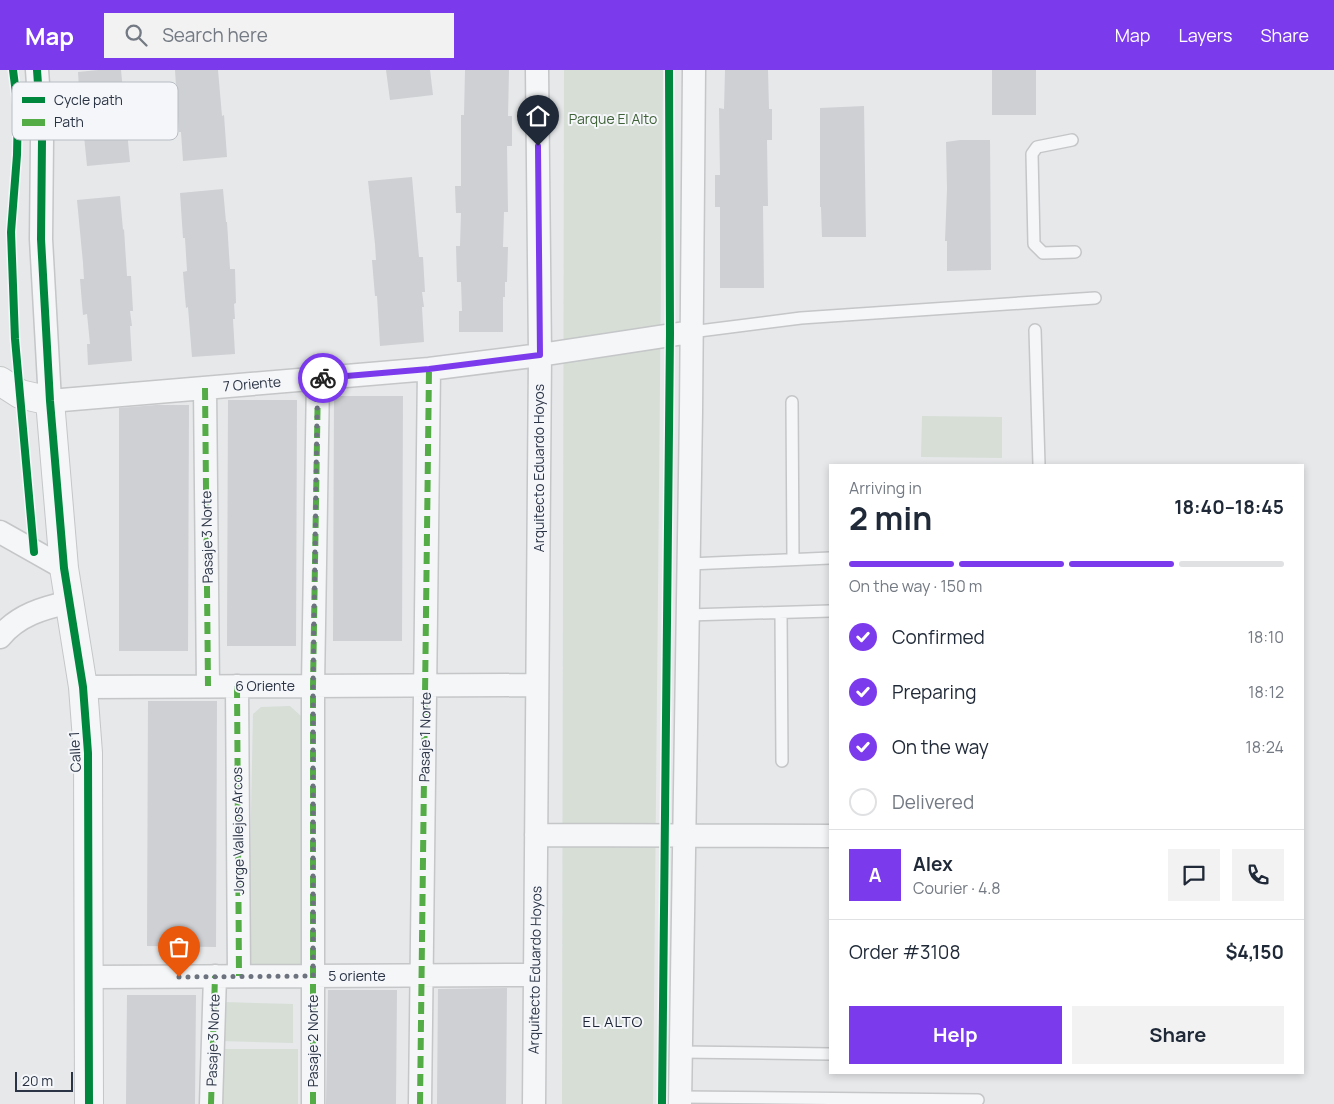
<!DOCTYPE html>
<meta charset="utf-8">
<style>
:root{--surface:#fff;--page:#f2f2f3;--text:#1f2937;--muted:#747a83;--line:#e0e1e3;--accent:#7c3aed}
body{margin:0;font-family:Manrope,sans-serif;background:var(--page);color:var(--text);height:100vh;display:flex;flex-direction:column;font-size:19px;white-space:nowrap}
*{box-sizing:border-box;margin:0}
p{font-size:16px;color:var(--muted)}
.icon{flex:none;width:28px;height:28px;fill:none;stroke:currentColor;stroke-width:2;stroke-linecap:round;stroke-linejoin:round}
.map{position:relative;flex:1;overflow:hidden}
.sheet{position:absolute;left:829px;top:394px;width:475px;height:610px;display:flex;flex-direction:column;background:var(--surface);border-radius:0px;box-shadow:0 2px 8px #0003}
.sheet>*{flex:none}
.scale{position:absolute;left:15px;bottom:12px;width:58px;box-sizing:border-box;padding-left:5px;border:2px solid #2b3445;border-top:0;font-size:14px;line-height:18px;white-space:nowrap;color:#2b3445;-webkit-text-stroke:4px #f4f6f9;paint-order:stroke}
.pin{position:absolute;display:grid;place-items:center;width:42px;height:42px;color:#fff;margin:-51px -21px;border-radius:50% 50% 50% 0;rotate:-45deg;box-shadow:0 0 5px #0007}
.pin .icon{rotate:45deg}
.courier{position:absolute;display:grid;place-items:center;width:50px;height:50px;margin:-25px;border:4px solid #7c3aed;border-radius:50%;background:#fff;color:#222;box-shadow:0 1px 6px #0007}
.head em{font-style:normal;font-weight:700}
.head div{display:flex;flex-direction:column-reverse}
.head{display:flex;align-items:center;justify-content:space-between;height:85px;padding:0 20px}
h1{font-size:32px;font-weight:700;line-height:38px}
.bar{display:grid;grid-template-columns:repeat(4,1fr);gap:8px 5px;align-content:center;height:60px;padding:0 20px}
.bar i{height:6px;border-radius:4px;background:var(--line)}
.bar .selected{background:var(--accent)}
.bar p{grid-column:span 4}
.line{display:flex;align-items:center;gap:12px;padding:0 20px;border-top:1px solid var(--line)}
.line div{flex:1}
.round{display:grid;place-items:center;flex:none;width:52px;height:52px;border-radius:0px;background:var(--page)}
ol{padding:0 20px;list-style:none}
li{display:flex;align-items:center;gap:15px;height:55px}
li p{margin-inline-start:auto}
li .icon{padding:5px;border-radius:50%;background:var(--accent);color:#fff;stroke-width:4}
li:last-child{color:var(--muted)}
li i{width:28px;height:28px;border:2px solid var(--line);border-radius:50%}
.action{display:flex;gap:10px;margin-top:auto;padding:10px 20px}
.action a{flex:1;height:58px;border-radius:0px;background:var(--accent);color:#fff;font-size:20px;font-weight:700;line-height:58px;text-align:center}
.action a+a{background:var(--page);color:var(--text)}
header{display:flex;align-items:center;gap:30px;box-sizing:border-box;height:70px;padding:0 25px;background:var(--accent);color:#fff}
header strong{font-size:24px}
nav{display:flex;gap:28px;margin-inline-start:auto;font-size:18px}
.search{width:350px;height:45px;background:var(--page);display:flex;align-items:center;gap:12px;box-sizing:border-box;padding:0 18px;border-radius:0px;color:var(--muted);font-size:19px}
.map>svg:first-child{display:block}
</style>
<header>
<strong>Map</strong>
<div class="search"><svg class="icon" aria-label="search" viewBox="0 0 24 24"><circle cx="10" cy="10" r="6"/><path d="M15 15l6 6"/></svg>Search here</div>
<nav><a>Map</a><a>Layers</a><a>Share</a></nav>
</header>
<div class="map">
<svg width="1334" height="1034" viewBox="0 0 1334 1034">
<rect width="100%" height="100%" fill="#e6e8ea"/>
<!-- green -->
<path fill="#d6ded6" d="M564 0H663L653 1034H562Z
M922 346 1002 347V388L921 387Z
M290 636 302 647 303 891 297 900 257 902 248 892 253 644 261 637Z
M223 932 293 934V973L222 971Z
M224 979H298V1034H222Z"/>
<!-- building -->
<path fill="#ced0d3" d="M98 0H121L130 92 87 96 84 66 82 67 78 2Z
M175 0H218L222 46 224 45 227 87 183 91 181 62H179Z
M386 0H430L433 25 390 30Z
M465 0H509L508 46H512V76H507L508 142H504L503 177H508L507 212H505V227H503V262H459V241H462L461 212H457L456 176H460L461 143H456L455 116H461V45H464Z
M725 0H768L769 39H772V70H767L768 136H763L764 218H720V137H715V105H720L719 38 724 39Z
M992 0H1036V45H992Z
M864 36 866 167H822L821 137H820V38Z
M960 70H990L991 200 947 201V171H945L947 119 946 72Z
M412 107 419 187H423L425 222H422L424 237H422L424 272 380 276 377 226H375L372 190H376L375 174 368 111Z
M223 119 226 152H227L230 199H235L236 233 234 234 235 249H233L235 284 192 287 188 237 186 238 183 202 187 201 185 168H183L180 123Z
M120 126 123 160 124 159 127 206H131L133 241H130L132 256H130L132 291 88 295 87 274H90L87 244 83 245 80 209H84L83 193 77 130Z
M334 326H403L402 571H333Z
M228 330H297L296 576H227Z
M156 335H189L188 581H119V338Z
M148 631H217L216 877 147 876Z
M507 918 506 1034H437L438 919Z
M328 920H397L396 1034H326Z
M127 925H196L195 1034H126Z"/>
<g fill="none" stroke-linecap="round" stroke-linejoin="round">
<!-- service casing -->
<g stroke="#c4c6c8" stroke-width="14">
<path id="service" d="M1072 70 1037 77 1032 84 1034 174 1043 183 1075 182
M1035 260 1039 395
M691 262 801 248 1095 228
M792 332 793 489
M689 494 830 488
M781 543 782 691
M688 545 830 541
M681 982 830 984
M680 1027 978 1030"/>
</g>
<!-- minor casing -->
<g stroke="#c4c6c8" stroke-width="25">
<path id="minor" d="M37 0 42 70 41 169 50 331 429 299 540 285 691 262
M205 318 208 616
M0 462 64 498
M0 567C18 545 43 538 70 532
M237 616 239 906
M83 617 537 615
M536 765 830 766
M90 907 535 905
M211 1034 215 906
M313 1034V616L318 309
M420 1034 429 299
M534 1034 540 285 537 0
M680 1034 691 342 694 0"/>
</g>
<!-- tertiary casing -->
<g stroke="#c4c6c8" stroke-width="30">
<path id="tertiary" d="M0 311 20 324 50 331 64 498 83 617 88 683 89 1034"/>
</g>
<!-- service -->
<use href="#service" stroke="#f5f6f7" stroke-width="11"/>
<!-- minor -->
<use href="#minor" stroke="#f5f6f7" stroke-width="22"/>
<!-- tertiary -->
<use href="#tertiary" stroke="#f5f6f7" stroke-width="28"/>
<!-- quiet -->
<path stroke="#54ac47" stroke-width="6" stroke-dasharray="12 6" stroke-linecap="butt" d="M205 318 208 616
M237 616 239 906
M211 1034 215 906
M313 1034V616L318 309
M420 1034 429 299"/>
<!-- cycleway casing -->
<g stroke="#f4f6f9" stroke-width="11">
<path id="cycleway" d="M13 0 18 39 17 85 11 162 15 269 34 482
M37 0 42 70 41 169 50 331 64 498 83 617 88 683 89 1034
M662 1034 670 264 669 0"/>
</g>
<!-- cycleway -->
<use href="#cycleway" stroke="#00873e" stroke-width="8"/>
</g>
<g fill="none" stroke-linecap="round" stroke-linejoin="round">
<!-- done -->
<path stroke="#6c737f" stroke-width="5" stroke-dasharray="0 9" d="M179 907 313 906V616L317 347 318 308H323"/>
<!-- route -->
<path stroke="#7c3aed" stroke-width="6" d="M323 308 429 299 540 285 538 76"/>
</g>
<g text-anchor="middle" stroke-width="4" stroke-linejoin="round" paint-order="stroke">
<!-- park labels -->
<g font-size="14" fill="#3f6138" stroke="#f4f6f9">
<text x="613" y="54">Parque El Alto</text>
</g>
<!-- street labels -->
<g font-size="14" fill="#2b3445" stroke="#f4f6f9">
<text transform="translate(252 314) rotate(-5)" y="5">7 Oriente</text>
<text transform="translate(539 398) rotate(-90)" y="5">Arquitecto Eduardo Hoyos</text>
<text transform="translate(207 467) rotate(-91)" y="5">Pasaje 3 Norte</text>
<text x="265" y="621">6 Oriente</text>
<text transform="translate(425 667) rotate(-89)" y="5">Pasaje 1 Norte</text>
<text transform="translate(75 682) rotate(-93)" y="5">Calle 1</text>
<text transform="translate(238 761) rotate(-91)" y="5">Jorge Vallejos Arcos</text>
<text transform="translate(535 900) rotate(-89)" y="5">Arquitecto Eduardo Hoyos</text>
<text x="357" y="911">5 oriente</text>
<text transform="translate(213 970) rotate(-88)" y="5">Pasaje 3 Norte</text>
<text transform="translate(313 971) rotate(-90)" y="5">Pasaje 2 Norte</text>
</g>
<!-- neighbourhood labels -->
<g font-size="15" letter-spacing="1" fill="#1d2536" stroke="#f4f6f9">
<text x="613" y="957">EL ALTO</text>
</g>
</g>
<!-- legend -->
<rect x="12" y="12" width="166" height="58" rx="8" fill="#f4f6f9" stroke="#b8bcc3" stroke-width="1"/>
<rect x="22" y="27" width="23" height="6" fill="#00873e"/>
<rect x="22" y="49" width="23" height="7" fill="#54ac47"/>
<g font-size="14" fill="#2b3445">
<text x="54" y="35">Cycle path</text>
<text x="54" y="57">Path</text>
</g>
</svg>
<div class="scale">20 m</div>
<div class="pin" style="left:179px;top:907px;background:#ea580c"><svg class="icon" aria-label="bag" viewBox="0 0 24 24"><path d="M5 8h14l-1 12H6zM9 8a3 3 0 0 1 6 0"/></svg></div>
<div class="pin" style="left:538px;top:76px;background:#1f2937"><svg class="icon" aria-label="home" viewBox="0 0 24 24"><path d="M3 11l9-7 9 7M6 9v11h12V9"/></svg></div>
<div class="courier" style="left:323px;top:308px"><svg class="icon" aria-label="bike" viewBox="0 0 24 24"><circle cx="6" cy="16" r="4"/><circle cx="18" cy="16" r="4"/><path d="M6 16l4-8h5l3 8M10 8l3 8H6M13 5h3"/></svg></div>
<section class="sheet">
<div class="head"><div><h1>2 min</h1><p>Arriving in</p></div><em>18:40–18:45</em></div>
<div class="bar"><i class="selected"></i><i class="selected"></i><i class="selected"></i><i></i><p>On the way · 150 m</p></div>
<ol>
<li><svg class="icon" aria-label="check" viewBox="0 0 24 24"><path d="M5 12l5 5 9-10"/></svg>Confirmed<p>18:10</p></li>
<li><svg class="icon" aria-label="check" viewBox="0 0 24 24"><path d="M5 12l5 5 9-10"/></svg>Preparing<p>18:12</p></li>
<li><svg class="icon" aria-label="check" viewBox="0 0 24 24"><path d="M5 12l5 5 9-10"/></svg>On the way<p>18:24</p></li>
<li><i></i>Delivered</li>
</ol>
<div class="line" style="height:90px"><b class="round" style="background:var(--accent);color:#fff">A</b><div><b>Alex</b><p>Courier · 4.8</p></div><a class="round"><svg class="icon" aria-label="chat" viewBox="0 0 24 24"><path d="M4 5h16v11H9l-5 4z"/></svg></a><a class="round"><svg class="icon" aria-label="phone" viewBox="0 0 24 24"><path d="M5 4h4l2 5-3 2q2 4 5 5l2-3 5 2v4C11 20 4 13 5 4z"/></svg></a></div>
<div class="line" style="height:65px"><div>Order #3108</div><b>$4,150</b></div>
<div class="action"><a>Help</a><a>Share</a></div>
</section>
</div>
